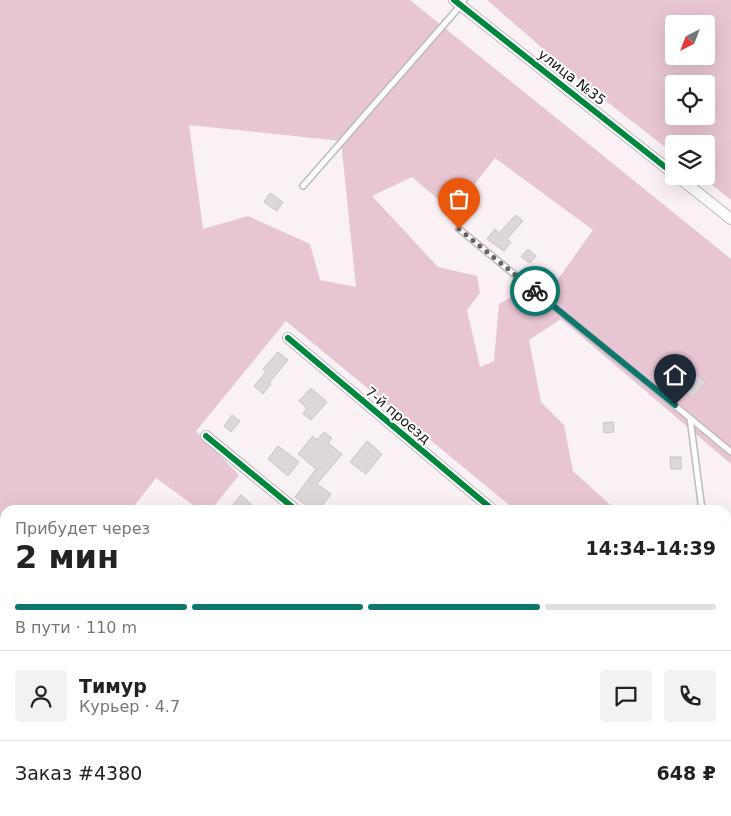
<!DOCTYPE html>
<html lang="ru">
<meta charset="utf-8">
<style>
:root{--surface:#fff;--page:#f2f2f2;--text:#222;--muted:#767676;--line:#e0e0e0;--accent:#0f766e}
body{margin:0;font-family:"DejaVu Sans",sans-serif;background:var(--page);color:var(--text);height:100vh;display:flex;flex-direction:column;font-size:19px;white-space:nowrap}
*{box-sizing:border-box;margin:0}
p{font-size:16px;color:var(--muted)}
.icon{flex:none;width:28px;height:28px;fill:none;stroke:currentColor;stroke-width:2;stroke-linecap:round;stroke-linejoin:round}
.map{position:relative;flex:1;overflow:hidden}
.panel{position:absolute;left:0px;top:505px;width:731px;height:311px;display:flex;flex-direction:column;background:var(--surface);border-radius:15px 15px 0 0;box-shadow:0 5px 20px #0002}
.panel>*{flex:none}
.needle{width:32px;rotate:222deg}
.tools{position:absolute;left:665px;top:15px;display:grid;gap:10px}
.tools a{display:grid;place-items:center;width:50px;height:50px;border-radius:5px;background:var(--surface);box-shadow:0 5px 20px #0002;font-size:25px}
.pin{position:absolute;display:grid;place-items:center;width:42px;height:42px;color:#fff;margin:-51px -21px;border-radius:50% 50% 50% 0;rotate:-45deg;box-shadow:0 0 5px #0007}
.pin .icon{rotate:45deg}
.courier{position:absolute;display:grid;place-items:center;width:50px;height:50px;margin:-25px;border:4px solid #0f766e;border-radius:50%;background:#fff;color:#222;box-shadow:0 1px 6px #0007}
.overview em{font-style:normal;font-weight:800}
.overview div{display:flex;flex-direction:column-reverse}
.overview{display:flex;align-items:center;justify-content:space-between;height:85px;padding:0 15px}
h1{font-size:32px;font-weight:800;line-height:38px}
.bar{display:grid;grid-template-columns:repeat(4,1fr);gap:8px 5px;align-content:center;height:60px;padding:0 15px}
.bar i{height:6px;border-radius:4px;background:var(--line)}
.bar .active{background:var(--accent)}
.bar p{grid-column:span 4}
.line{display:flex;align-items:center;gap:12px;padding:0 15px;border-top:1px solid var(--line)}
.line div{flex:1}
.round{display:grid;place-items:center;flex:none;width:52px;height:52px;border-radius:5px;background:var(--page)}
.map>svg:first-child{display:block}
</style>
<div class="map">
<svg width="731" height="816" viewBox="0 0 731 816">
<rect width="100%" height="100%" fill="#faf1f4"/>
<!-- forest -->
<path fill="#e8c5d2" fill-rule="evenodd" d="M0 0H410L731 259V464L561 319 529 340 541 402 564 425 573 471 616 510H515L286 321 196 431 239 475 211 510H200L156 478 131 510H5V532L0 518ZM189 125 341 141 356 287 320 280 310 244 248 216 203 229ZM495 158 593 230 536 310 515 295 499 304 494 361 480 367 467 310 480 293 477 276 438 267 372 196 412 177 453 212Z
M487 0H731V200L701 176H706V144H674V154L579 80ZM674 24H706V56H674ZM674 84H706V116H674Z
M0 560H5V803L0 800Z
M726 718 731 725V816H714L708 811H726V762L731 755 726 751Z
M17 811H225L231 816H23Z"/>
<!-- building -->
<path fill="#ded7d9" stroke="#cac3c6" d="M270 193 283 202 277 211 264 202Z
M516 215 523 221 507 239 511 242 504 251 487 239 495 229 499 233Z
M528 249 536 256 530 263 521 257Z
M278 352 288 360 269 383 271 384 263 394 254 386 266 372 263 369Z
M696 374 706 382 692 398 683 390Z
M311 388 327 402 311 420 303 414 307 408 299 401Z
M232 415 240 421 231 432 224 426Z
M613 422 614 432 604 433 603 423Z
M324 432 332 438 328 443 342 454 317 484 331 494 319 510H312L295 497 316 469 298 454 313 436 317 440Z
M367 441 382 454 366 474 350 462Z
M278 446 299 462 288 476 268 459Z
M670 457H681V469H671Z
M241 495 258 510H228Z"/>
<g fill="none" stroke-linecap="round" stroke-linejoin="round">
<!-- lane casing -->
<g stroke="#c0b9bc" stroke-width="8">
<path id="lane" d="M303 186 461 5 464 0
M459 229 690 418
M702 510 690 418 731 452
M726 709 731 715"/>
</g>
<!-- street casing -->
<g stroke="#c0b9bc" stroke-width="12">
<path id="street" d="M454 0 674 174
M677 176 731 219
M288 338 493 510
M206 436 296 510
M255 811 260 816
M464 811 470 816
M672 811 678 816
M311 816 314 811"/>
</g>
<!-- lane -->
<use href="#lane" stroke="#fefdfd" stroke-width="5"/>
<!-- street -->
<use href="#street" stroke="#fefdfd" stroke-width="10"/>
<!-- cycleway casing -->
<g stroke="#fff" stroke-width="9">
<path id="cycleway" d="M454 0 674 174
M288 338 493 510
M206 436 296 510"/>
</g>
<!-- cycleway -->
<use href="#cycleway" stroke="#00873e" stroke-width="6"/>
</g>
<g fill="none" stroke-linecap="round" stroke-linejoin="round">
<!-- done -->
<path stroke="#676163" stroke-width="5" stroke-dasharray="0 9" d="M459 229 535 291"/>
<!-- route -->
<path stroke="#0f766e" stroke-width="6" d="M535 291 675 405"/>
</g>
<g text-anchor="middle" stroke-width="4" stroke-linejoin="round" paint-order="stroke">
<!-- street labels -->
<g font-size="14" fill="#181315" stroke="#fff">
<text transform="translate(572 77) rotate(38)" y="5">улица №35</text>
<text transform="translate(398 415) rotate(40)" y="5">7-й проезд</text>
</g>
</g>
</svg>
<div class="tools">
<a><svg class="needle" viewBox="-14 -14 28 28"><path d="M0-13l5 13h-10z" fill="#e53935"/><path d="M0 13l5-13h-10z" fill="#767676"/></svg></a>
<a><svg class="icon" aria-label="locate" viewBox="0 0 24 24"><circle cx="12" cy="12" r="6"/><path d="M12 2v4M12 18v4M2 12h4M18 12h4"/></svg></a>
<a><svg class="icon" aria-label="layers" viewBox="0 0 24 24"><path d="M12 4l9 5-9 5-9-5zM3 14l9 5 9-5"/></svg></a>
</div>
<div class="pin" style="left:459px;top:229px;background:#ea580c"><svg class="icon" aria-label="bag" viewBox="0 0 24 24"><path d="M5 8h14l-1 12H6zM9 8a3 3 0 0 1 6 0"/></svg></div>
<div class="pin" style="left:675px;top:405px;background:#1f2937"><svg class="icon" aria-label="home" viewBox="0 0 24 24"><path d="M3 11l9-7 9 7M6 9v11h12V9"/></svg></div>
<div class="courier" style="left:535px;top:291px"><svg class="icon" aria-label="bike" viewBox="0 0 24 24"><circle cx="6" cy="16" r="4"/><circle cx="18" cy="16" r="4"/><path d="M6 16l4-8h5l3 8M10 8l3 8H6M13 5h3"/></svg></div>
<section class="panel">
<div class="overview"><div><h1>2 мин</h1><p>Прибудет через</p></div><em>14:34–14:39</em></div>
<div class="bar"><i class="active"></i><i class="active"></i><i class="active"></i><i></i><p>В пути · 110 m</p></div>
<div class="line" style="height:90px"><a class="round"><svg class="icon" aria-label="person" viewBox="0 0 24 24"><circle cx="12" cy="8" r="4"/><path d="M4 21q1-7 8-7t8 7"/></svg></a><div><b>Тимур</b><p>Курьер · 4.7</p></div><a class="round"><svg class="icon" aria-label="chat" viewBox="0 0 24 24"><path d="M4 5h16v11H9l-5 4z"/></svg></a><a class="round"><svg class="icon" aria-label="phone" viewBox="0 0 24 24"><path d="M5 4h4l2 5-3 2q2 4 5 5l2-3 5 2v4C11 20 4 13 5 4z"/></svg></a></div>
<div class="line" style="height:65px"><div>Заказ #4380</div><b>648 ₽</b></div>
</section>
</div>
